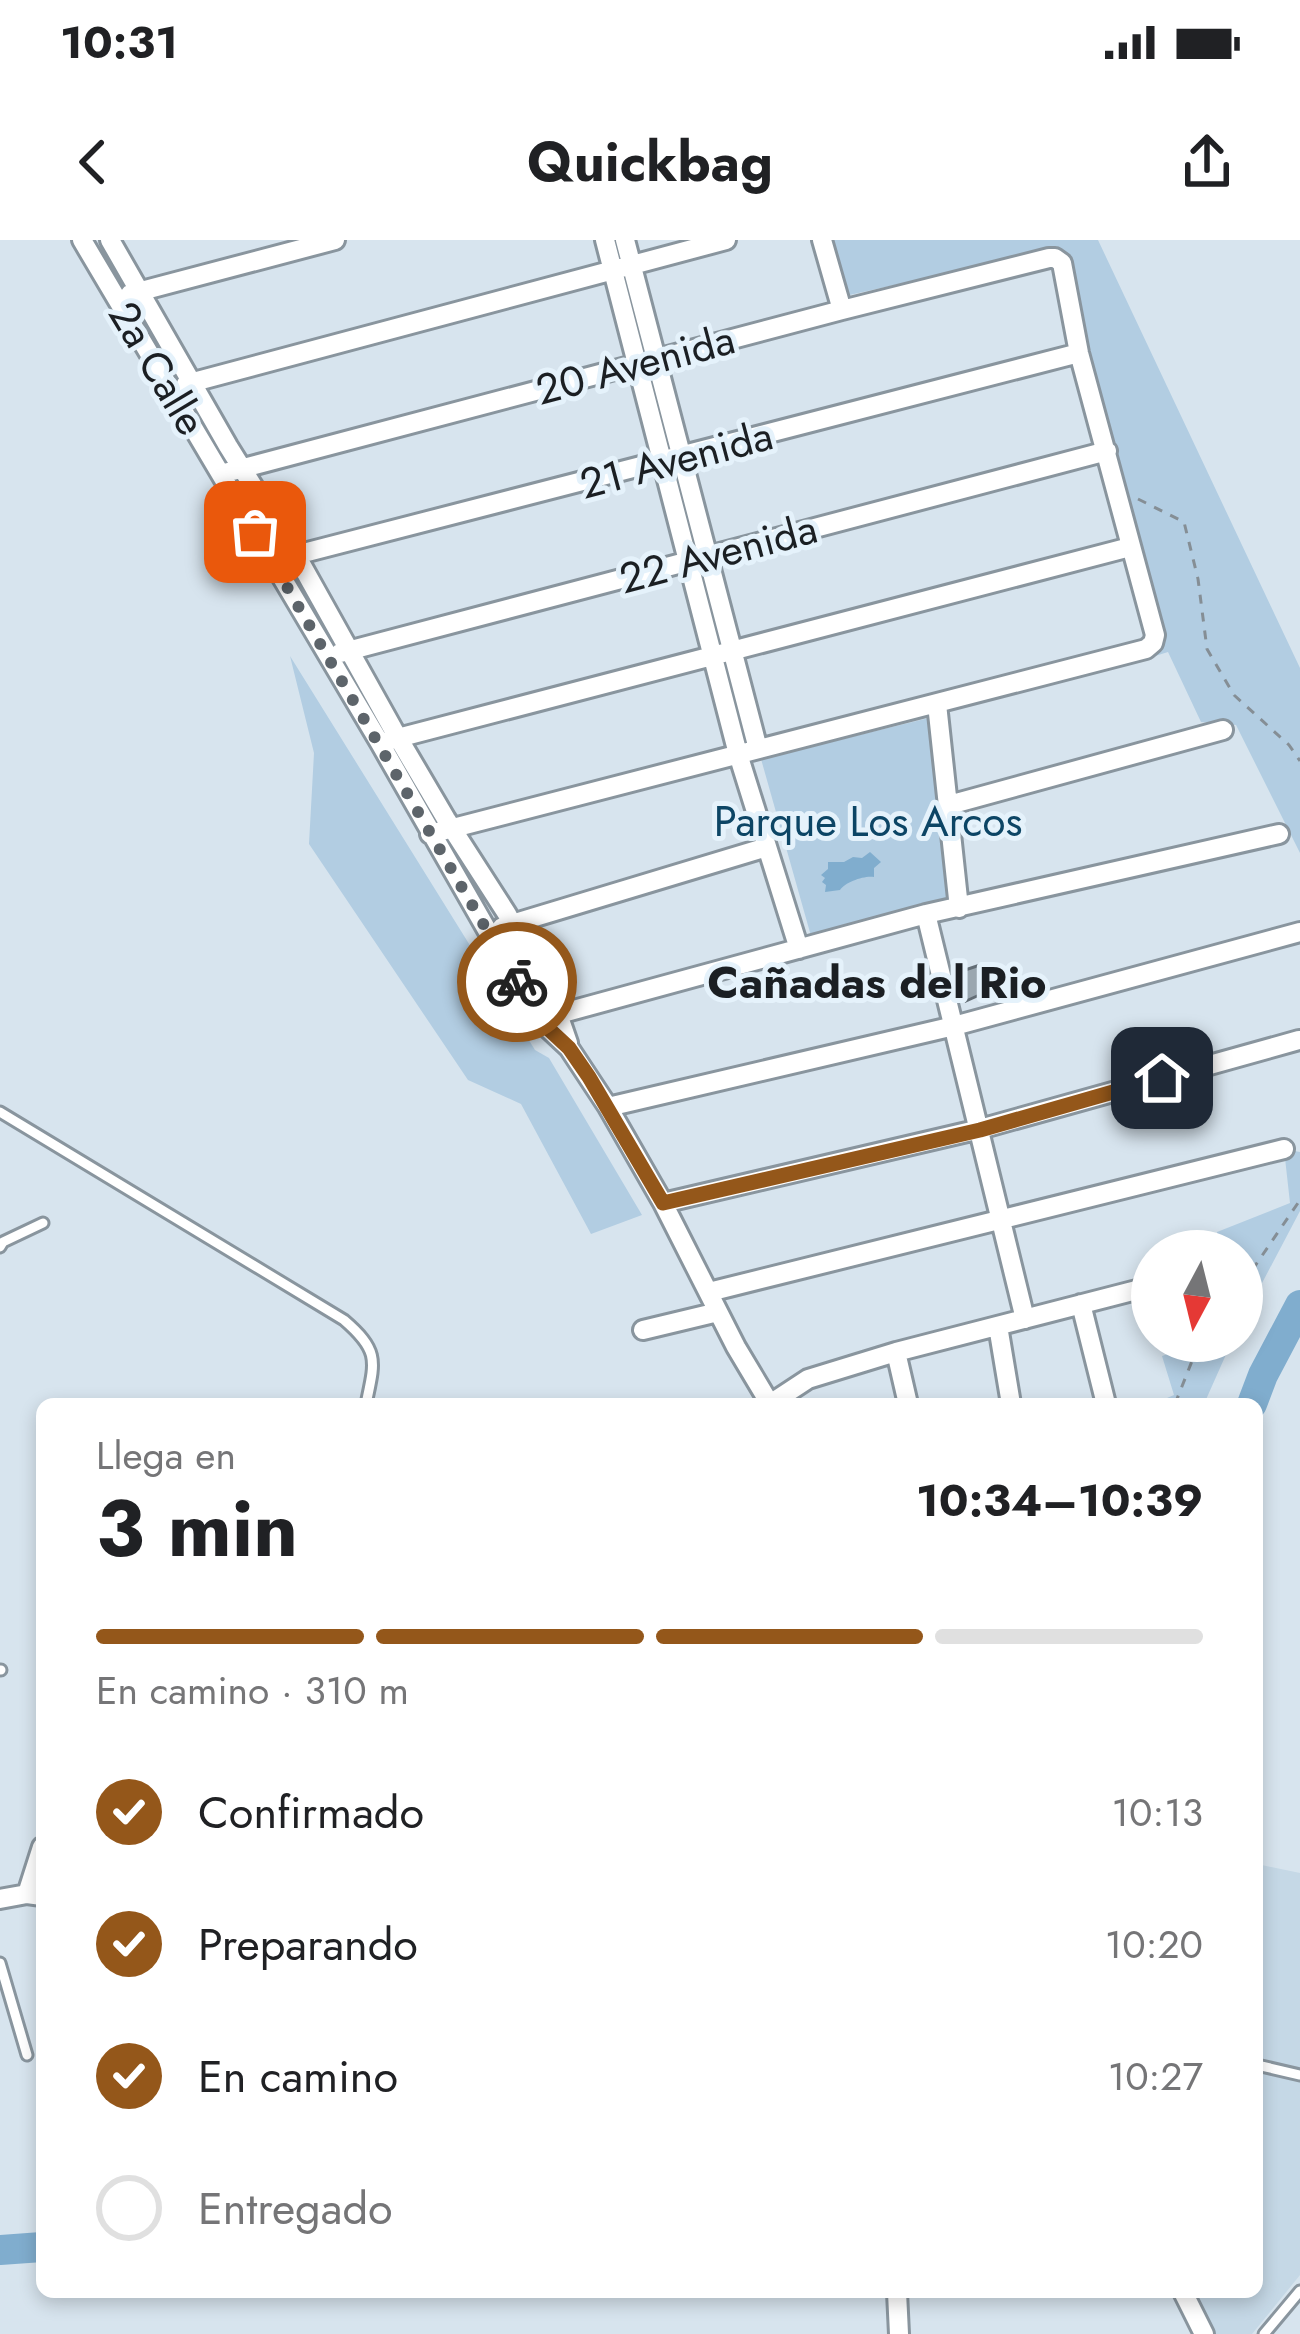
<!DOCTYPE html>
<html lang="es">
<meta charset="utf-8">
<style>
:root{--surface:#fff;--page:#f2f2f2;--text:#202124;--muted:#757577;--line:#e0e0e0;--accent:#94571a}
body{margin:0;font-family:Jost,sans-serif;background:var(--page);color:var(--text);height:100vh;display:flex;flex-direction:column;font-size:45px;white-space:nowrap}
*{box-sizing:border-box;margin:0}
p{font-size:39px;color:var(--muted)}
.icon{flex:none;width:66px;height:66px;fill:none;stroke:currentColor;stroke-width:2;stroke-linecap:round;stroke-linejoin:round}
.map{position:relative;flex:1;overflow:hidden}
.drawer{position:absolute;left:36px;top:1158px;width:1227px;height:900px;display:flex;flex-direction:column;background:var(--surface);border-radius:18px;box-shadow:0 6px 18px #0003}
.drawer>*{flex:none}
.needle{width:78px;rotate:187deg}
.buttons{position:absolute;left:1131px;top:990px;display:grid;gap:24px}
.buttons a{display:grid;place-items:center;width:132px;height:132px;border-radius:50%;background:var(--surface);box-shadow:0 6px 18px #0003;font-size:60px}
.pin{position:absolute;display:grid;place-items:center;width:102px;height:102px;color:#fff;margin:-51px;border-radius:24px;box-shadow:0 6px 18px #0006}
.courier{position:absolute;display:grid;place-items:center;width:120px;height:120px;margin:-60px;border:9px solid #94571a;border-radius:50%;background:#fff;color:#222;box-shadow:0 3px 15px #0007}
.overview em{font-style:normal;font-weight:700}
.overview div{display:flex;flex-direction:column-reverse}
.overview{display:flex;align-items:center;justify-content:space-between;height:204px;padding:0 60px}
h1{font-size:78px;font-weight:700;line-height:90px}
.bar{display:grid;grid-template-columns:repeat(4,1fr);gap:18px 12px;align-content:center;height:144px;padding:0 60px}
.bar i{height:15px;border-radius:9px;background:var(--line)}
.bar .active{background:var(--accent)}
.bar p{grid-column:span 4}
ol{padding:0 60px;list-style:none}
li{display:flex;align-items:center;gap:36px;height:132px}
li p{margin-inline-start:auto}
li .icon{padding:12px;border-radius:50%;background:var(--accent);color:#fff;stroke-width:4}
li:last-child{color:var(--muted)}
li i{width:66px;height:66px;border:6px solid var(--line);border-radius:50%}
.status{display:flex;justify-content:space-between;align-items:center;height:84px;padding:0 60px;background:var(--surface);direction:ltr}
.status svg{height:33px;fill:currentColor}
header{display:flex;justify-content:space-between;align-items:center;height:156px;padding:0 60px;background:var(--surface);font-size:54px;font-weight:700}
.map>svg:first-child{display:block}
</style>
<div class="status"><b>10:31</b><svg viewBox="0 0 49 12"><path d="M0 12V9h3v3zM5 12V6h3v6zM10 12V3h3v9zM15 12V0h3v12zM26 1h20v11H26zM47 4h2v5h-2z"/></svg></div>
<header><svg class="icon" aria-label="back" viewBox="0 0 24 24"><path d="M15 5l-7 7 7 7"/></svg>Quickbag<svg class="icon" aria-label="share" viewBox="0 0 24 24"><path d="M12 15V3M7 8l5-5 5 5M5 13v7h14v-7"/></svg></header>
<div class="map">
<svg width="1300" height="2094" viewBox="0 0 1300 2094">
<rect width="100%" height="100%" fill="#d7e4ee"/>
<!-- built -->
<path fill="#c5d8e6" d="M1257 1624 1300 1633V2035L1252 2094H1216L1195 2052H1257Z"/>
<!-- green -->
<path fill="#b2cde2" d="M829 0H1098L1300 428V613L1236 485 1201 482 1168 412 1152 417 1056 9 845 56Z
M290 416 535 810 549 818 642 975 591 994 521 864 468 840 309 604 314 513Z
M933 477 958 667 811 696 761 519Z
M1284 909 1300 912V971L1242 1081V1011H1220L1217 992 1290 963Z
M1205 1101H1232L1204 1164H1153L1174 1155 1162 1116Z"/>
<!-- water -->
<path fill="#80adce" d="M870 612 881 622 874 628V637C865 635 845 642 840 650L825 652 826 645 822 642 825 638 821 635 828 629V622H844L853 617 862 618Z"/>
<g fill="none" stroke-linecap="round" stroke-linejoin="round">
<!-- river -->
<path stroke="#80adce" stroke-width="30" d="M1252 1164 1263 1135 1300 1065
M0 2010 42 2007"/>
</g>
<!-- building -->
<path fill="#9aa7b0" stroke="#626d75" stroke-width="3" d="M980 725 986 752 966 761 959 732Z"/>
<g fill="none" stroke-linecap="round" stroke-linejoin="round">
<!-- lane casing -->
<g stroke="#89959e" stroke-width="15">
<path id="lane" d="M0 872 344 1080C380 1111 375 1121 366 1164
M0 1007 3 1002 43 983
M0 1430H1
M0 1723 27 1815
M1257 1825 1300 1835
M1264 2094 1300 2051"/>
</g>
<!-- street casing -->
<g stroke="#89959e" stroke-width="24">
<path id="street" d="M82 0 380 503 538 779 569 808 608 867 663 963 736 1107 770 1164
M110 0 228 206 296 315 393 489 446 579 507 674 558 774 568 803
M605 0 738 514 799 709
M625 0 758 509
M822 0 842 70
M130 54 335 0
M186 144 726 0
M221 234 842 70 1049 18H1055L1062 23 1079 113 1155 395 1153 403 1146 409 430 594
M288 317 1079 113
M340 413 1107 211
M937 464 959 668
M390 500 1130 307
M949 565 1223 490
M926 674 1025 1079
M502 687 767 607
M548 777 926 674 1279 594
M608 867 954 786 1300 692
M663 963 980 889 1299 800
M709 1052 1284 909
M1081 1064 1106 1164
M998 1086 1011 1164
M643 1090 718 1072
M896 1112 908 1164
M770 1164 808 1139 896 1112 1152 1046
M27 1654 42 1607
M0 1659 27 1654 42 1656
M897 2052 899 2094
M1183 2052 1204 2094"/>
</g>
<!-- path -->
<path stroke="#858e95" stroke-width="3" stroke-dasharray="9 9" stroke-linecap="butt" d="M1138 259 1184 282 1198 339 1207 409 1234 455 1289 505 1300 521
M1242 1045 1300 960
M1175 1164 1194 1116 1204 1101"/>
<!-- lane -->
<use href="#lane" stroke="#fff" stroke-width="9"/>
<!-- street -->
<use href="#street" stroke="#fff" stroke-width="18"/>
</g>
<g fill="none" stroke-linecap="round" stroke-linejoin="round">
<!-- done -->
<path stroke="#5d646a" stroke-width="12" stroke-dasharray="0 21.6" d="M255 292 517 742"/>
<!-- route -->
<path stroke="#94571a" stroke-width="15" d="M517 742 538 779 569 808 589 837 663 963 980 890 1162 838"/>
</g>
<g text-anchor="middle" stroke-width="10" stroke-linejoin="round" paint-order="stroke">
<!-- street labels -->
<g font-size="42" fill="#1b1f23" stroke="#e5f2fb">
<text transform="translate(635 124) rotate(-15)" y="15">20 Avenida</text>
<text transform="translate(158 128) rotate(59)" y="15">2a Calle</text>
<text transform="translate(676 219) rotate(-15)" y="15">21 Avenida</text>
<text transform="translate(718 313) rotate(-15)" y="15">22 Avenida</text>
</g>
<!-- park labels -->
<g font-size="42" fill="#0c4565" stroke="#e5f2fb">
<text x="868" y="596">Parque Los Arcos</text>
</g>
<!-- neighbourhood labels -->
<g font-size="45" font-weight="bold" fill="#1b1f23" stroke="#e5f2fb">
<text x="877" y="758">Cañadas del Rio</text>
</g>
</g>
</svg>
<div class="buttons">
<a><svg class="needle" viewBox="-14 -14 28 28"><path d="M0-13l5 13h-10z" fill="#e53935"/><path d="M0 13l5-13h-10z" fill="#757577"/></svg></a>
</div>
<div class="pin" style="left:255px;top:292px;background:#ea580c"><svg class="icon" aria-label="bag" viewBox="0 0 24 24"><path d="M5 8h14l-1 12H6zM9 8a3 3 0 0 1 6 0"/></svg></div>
<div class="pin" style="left:1162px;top:838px;background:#1f2937"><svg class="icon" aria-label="home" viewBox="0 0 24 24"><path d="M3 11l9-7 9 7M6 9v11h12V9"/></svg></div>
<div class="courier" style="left:517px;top:742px"><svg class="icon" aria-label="bike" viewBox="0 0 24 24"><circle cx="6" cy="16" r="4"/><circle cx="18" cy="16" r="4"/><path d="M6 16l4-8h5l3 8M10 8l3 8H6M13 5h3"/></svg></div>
<section class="drawer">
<div class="overview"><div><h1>3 min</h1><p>Llega en</p></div><em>10:34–10:39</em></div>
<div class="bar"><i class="active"></i><i class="active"></i><i class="active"></i><i></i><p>En camino · 310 m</p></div>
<ol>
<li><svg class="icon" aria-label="check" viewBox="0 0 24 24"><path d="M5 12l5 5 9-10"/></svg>Confirmado<p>10:13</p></li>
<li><svg class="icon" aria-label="check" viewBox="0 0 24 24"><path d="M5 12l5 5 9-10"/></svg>Preparando<p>10:20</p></li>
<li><svg class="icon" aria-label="check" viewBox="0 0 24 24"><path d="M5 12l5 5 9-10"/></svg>En camino<p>10:27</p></li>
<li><i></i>Entregado</li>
</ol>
</section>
</div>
